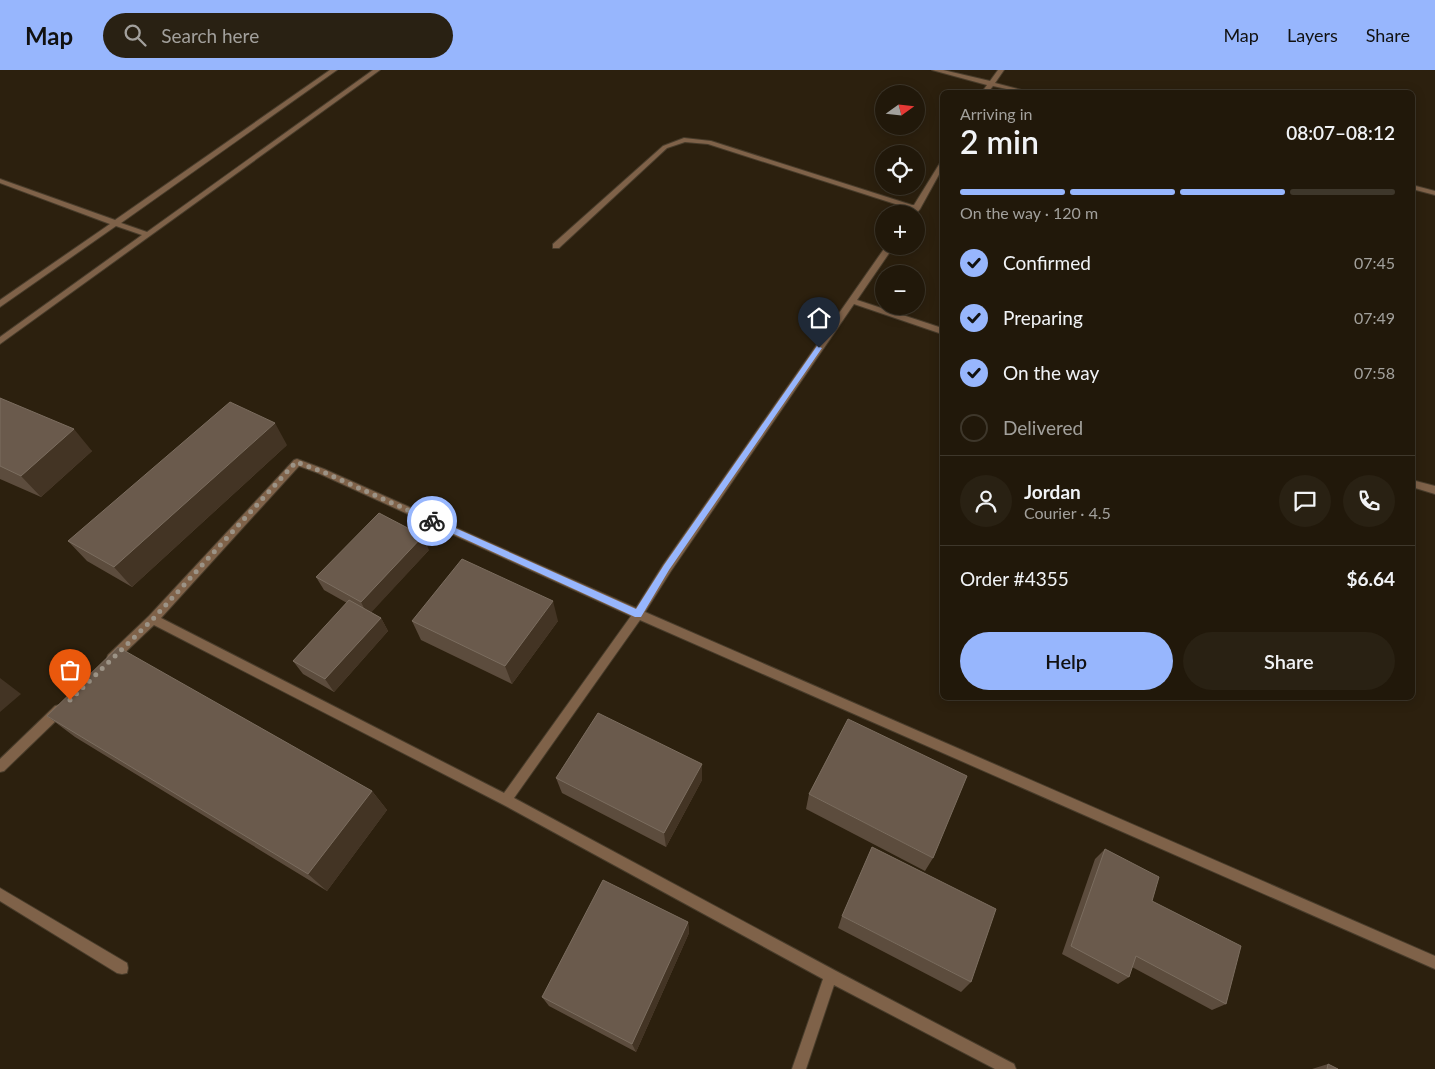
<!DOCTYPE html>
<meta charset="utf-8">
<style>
:root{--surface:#21180a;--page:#292113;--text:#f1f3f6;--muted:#a2a09c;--line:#3e372b;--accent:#97b6fd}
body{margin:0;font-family:Lato,sans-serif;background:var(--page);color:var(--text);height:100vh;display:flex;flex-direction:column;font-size:19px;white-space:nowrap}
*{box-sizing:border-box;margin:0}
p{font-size:16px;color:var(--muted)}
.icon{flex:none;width:28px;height:28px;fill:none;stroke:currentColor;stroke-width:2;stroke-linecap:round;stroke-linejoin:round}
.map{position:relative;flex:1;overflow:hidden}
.panel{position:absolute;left:940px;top:20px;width:475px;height:610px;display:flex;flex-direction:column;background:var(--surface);border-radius:8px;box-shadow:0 2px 12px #0003,0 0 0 1px var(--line)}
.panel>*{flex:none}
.needle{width:32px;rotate:75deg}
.tools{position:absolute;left:875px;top:15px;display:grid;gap:10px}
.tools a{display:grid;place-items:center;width:50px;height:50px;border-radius:50%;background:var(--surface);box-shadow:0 2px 12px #0003,0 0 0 1px var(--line);font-size:25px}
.pin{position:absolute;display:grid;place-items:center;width:42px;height:42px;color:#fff;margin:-51px -21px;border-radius:50% 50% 50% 0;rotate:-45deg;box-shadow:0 0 5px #0007}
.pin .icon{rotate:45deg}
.courier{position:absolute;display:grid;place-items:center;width:50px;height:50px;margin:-25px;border:4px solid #97b6fd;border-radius:50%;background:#fff;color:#222;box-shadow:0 1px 6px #0007}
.head em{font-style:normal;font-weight:600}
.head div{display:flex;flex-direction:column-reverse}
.head{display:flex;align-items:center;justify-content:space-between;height:85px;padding:0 20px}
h1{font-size:32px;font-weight:600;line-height:38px}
.bar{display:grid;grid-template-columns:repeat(4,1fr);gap:8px 5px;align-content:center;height:60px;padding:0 20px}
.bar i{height:6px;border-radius:4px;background:var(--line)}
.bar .selected{background:var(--accent)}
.bar p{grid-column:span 4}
.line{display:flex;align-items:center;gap:12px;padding:0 20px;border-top:1px solid var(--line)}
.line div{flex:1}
.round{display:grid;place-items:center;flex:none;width:52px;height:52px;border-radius:26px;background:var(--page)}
ol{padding:0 20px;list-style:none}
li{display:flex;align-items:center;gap:15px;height:55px}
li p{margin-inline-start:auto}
li .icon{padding:5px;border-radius:50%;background:var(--accent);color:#111;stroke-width:4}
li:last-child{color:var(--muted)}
li i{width:28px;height:28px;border:2px solid var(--line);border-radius:50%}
.primary-button{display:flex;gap:10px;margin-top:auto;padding:10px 20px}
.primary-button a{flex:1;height:58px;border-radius:30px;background:var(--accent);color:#111;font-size:20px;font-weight:600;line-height:58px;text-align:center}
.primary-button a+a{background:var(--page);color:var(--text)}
header{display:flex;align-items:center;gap:30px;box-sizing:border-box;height:70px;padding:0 25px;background:var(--accent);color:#111}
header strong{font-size:24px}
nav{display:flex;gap:28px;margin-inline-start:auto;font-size:18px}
.search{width:350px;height:45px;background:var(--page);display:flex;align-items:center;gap:12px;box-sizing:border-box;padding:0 18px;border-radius:28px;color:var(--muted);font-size:19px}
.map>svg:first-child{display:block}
</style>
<header>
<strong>Map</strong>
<div class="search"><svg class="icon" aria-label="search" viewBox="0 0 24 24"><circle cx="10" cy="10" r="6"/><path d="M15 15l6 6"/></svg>Search here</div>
<nav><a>Map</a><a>Layers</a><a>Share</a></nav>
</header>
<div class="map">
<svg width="1435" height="999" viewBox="0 0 1435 999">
<rect width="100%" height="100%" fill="#2c200e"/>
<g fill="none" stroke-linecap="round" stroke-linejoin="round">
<!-- minor casing -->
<g stroke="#483c2b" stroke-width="2">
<path id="minor" d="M330 0H337L121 153 147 162 373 0H380L0 274V267L142 165 116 156 0 237V230L110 154 0 113V109L115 150Z
M932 0H943L990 11 998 0H1004L995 13 1029 22H1020L993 16 988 22H982L987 15Z
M684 68 711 71 912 135H914L940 93 942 92V99L920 139 916 144H911L909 142 911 139 708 74 685 72 667 78 559 178H553V174L663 76Z
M1412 115 1435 121V125L1412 119Z
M886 176H894L857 230 942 258V264L854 234 671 501 645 542 1435 886V899L640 550 514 728 836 901 1014 994 1016 999H995L834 915 806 999H792L823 909 502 734 154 555 116 591 112 593 108 591 107 588 108 585 149 546 294 390 297 389 324 399 636 538 663 495ZM299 396 318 403 631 546 504 723 161 548Z
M1412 410 1435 416V424L1412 417Z
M59 635 63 636 65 640 63 644 4 701 0 702V689L55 636Z
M0 818 127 893 128 898 127 903 122 904 117 903 0 831Z"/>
</g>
<!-- minor -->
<use href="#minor" fill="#7f6249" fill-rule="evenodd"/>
</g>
<!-- wall -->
<path fill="#5c4c3d" d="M0 328 92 381 41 427 0 409Z
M287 375 132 517 87 491 68 471Z
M429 480 371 542 381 548 388 561 334 622 303 604 293 591 347 533 324 520 316 507Z
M412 551H558L512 614 421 570Z
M47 646 372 721 387 740 327 821 75 667Z
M556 708 702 710 666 777 562 723Z
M809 724 933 788 925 801 806 739Z
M1105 779 1152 831 1226 934 1212 940 1132 897 1129 907 1118 914 1062 884 1095 789Z
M842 846 971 912 961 922 838 858Z
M688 852 689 863 636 982 549 936 542 927Z
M1328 994 1338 999H1312Z"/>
<!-- shaded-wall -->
<path fill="#433424" d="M275 353 287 375 132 517 114 497Z
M74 359 92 381 41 427 21 406Z
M423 466 429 480 368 546 361 532Z
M553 531 558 551 512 614 505 596Z
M381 548 388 561 334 622 325 609Z
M0 608 21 624 0 642Z
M702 694V710L666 777 664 763Z
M372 721 387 740 327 821 308 804Z
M688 852 689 863 636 982 632 974Z"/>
<!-- building -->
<path fill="#6a5a4c" stroke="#7b6d5f" d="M0 328 74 359 21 406 0 396Z
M230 332 275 353 114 497 68 471Z
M379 443 423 466 361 532 316 507Z
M462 489 553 531 505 596 412 551Z
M349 530 381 548 325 609 293 591Z
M118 577 372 721 308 804 47 646Z
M598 643 702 694 664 763 556 708Z
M848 649 967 706 933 788 809 724Z
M872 777 996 839 971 912 842 846Z
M1105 779 1159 807 1152 831 1241 876 1226 934 1136 886 1129 907 1071 876Z
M603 810 688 852 632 974 542 927Z
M1328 994 1338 999H1327Z"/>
<!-- route -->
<path fill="#97b6fd" d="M817 276 822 278 669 500 641 547H635L430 453 428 451 430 449H435L636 539 664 495Z"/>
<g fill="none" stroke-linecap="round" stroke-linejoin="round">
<!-- done -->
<path stroke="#9c9386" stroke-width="5" stroke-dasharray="0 9" d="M70 630 153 549 296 392 321 401 432 451"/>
</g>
</svg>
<div class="tools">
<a><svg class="needle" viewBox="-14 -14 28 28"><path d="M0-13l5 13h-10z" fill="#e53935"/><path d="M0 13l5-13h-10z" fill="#a2a09c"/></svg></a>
<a><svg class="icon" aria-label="locate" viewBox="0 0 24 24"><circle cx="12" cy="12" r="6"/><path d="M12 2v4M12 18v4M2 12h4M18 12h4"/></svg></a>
<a>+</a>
<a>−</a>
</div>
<div class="pin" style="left:70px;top:630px;background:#ea580c"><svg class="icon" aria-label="bag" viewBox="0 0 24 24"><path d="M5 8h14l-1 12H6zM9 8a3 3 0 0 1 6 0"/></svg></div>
<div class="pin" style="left:819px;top:278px;background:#1f2937"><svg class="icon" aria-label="home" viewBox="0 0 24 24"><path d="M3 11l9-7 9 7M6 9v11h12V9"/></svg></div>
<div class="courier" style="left:432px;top:451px"><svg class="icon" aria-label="bike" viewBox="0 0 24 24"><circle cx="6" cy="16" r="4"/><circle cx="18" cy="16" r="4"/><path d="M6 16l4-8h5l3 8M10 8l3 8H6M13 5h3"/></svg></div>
<section class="panel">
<div class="head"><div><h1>2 min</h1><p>Arriving in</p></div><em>08:07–08:12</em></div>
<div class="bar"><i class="selected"></i><i class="selected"></i><i class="selected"></i><i></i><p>On the way · 120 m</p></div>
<ol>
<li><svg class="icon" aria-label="check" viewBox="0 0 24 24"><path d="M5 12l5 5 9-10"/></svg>Confirmed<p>07:45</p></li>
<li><svg class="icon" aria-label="check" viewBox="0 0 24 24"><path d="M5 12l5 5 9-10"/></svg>Preparing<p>07:49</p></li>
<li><svg class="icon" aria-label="check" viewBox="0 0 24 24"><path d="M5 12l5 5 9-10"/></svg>On the way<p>07:58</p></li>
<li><i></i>Delivered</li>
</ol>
<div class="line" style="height:90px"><a class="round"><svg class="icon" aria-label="person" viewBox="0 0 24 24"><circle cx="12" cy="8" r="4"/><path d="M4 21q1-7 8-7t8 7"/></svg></a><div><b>Jordan</b><p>Courier · 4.5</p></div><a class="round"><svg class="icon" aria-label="chat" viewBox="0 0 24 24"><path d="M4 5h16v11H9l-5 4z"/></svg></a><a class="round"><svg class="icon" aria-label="phone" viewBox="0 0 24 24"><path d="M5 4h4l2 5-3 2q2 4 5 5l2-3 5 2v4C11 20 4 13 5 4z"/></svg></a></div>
<div class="line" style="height:65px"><div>Order #4355</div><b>$6.64</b></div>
<div class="primary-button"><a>Help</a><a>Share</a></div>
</section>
</div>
